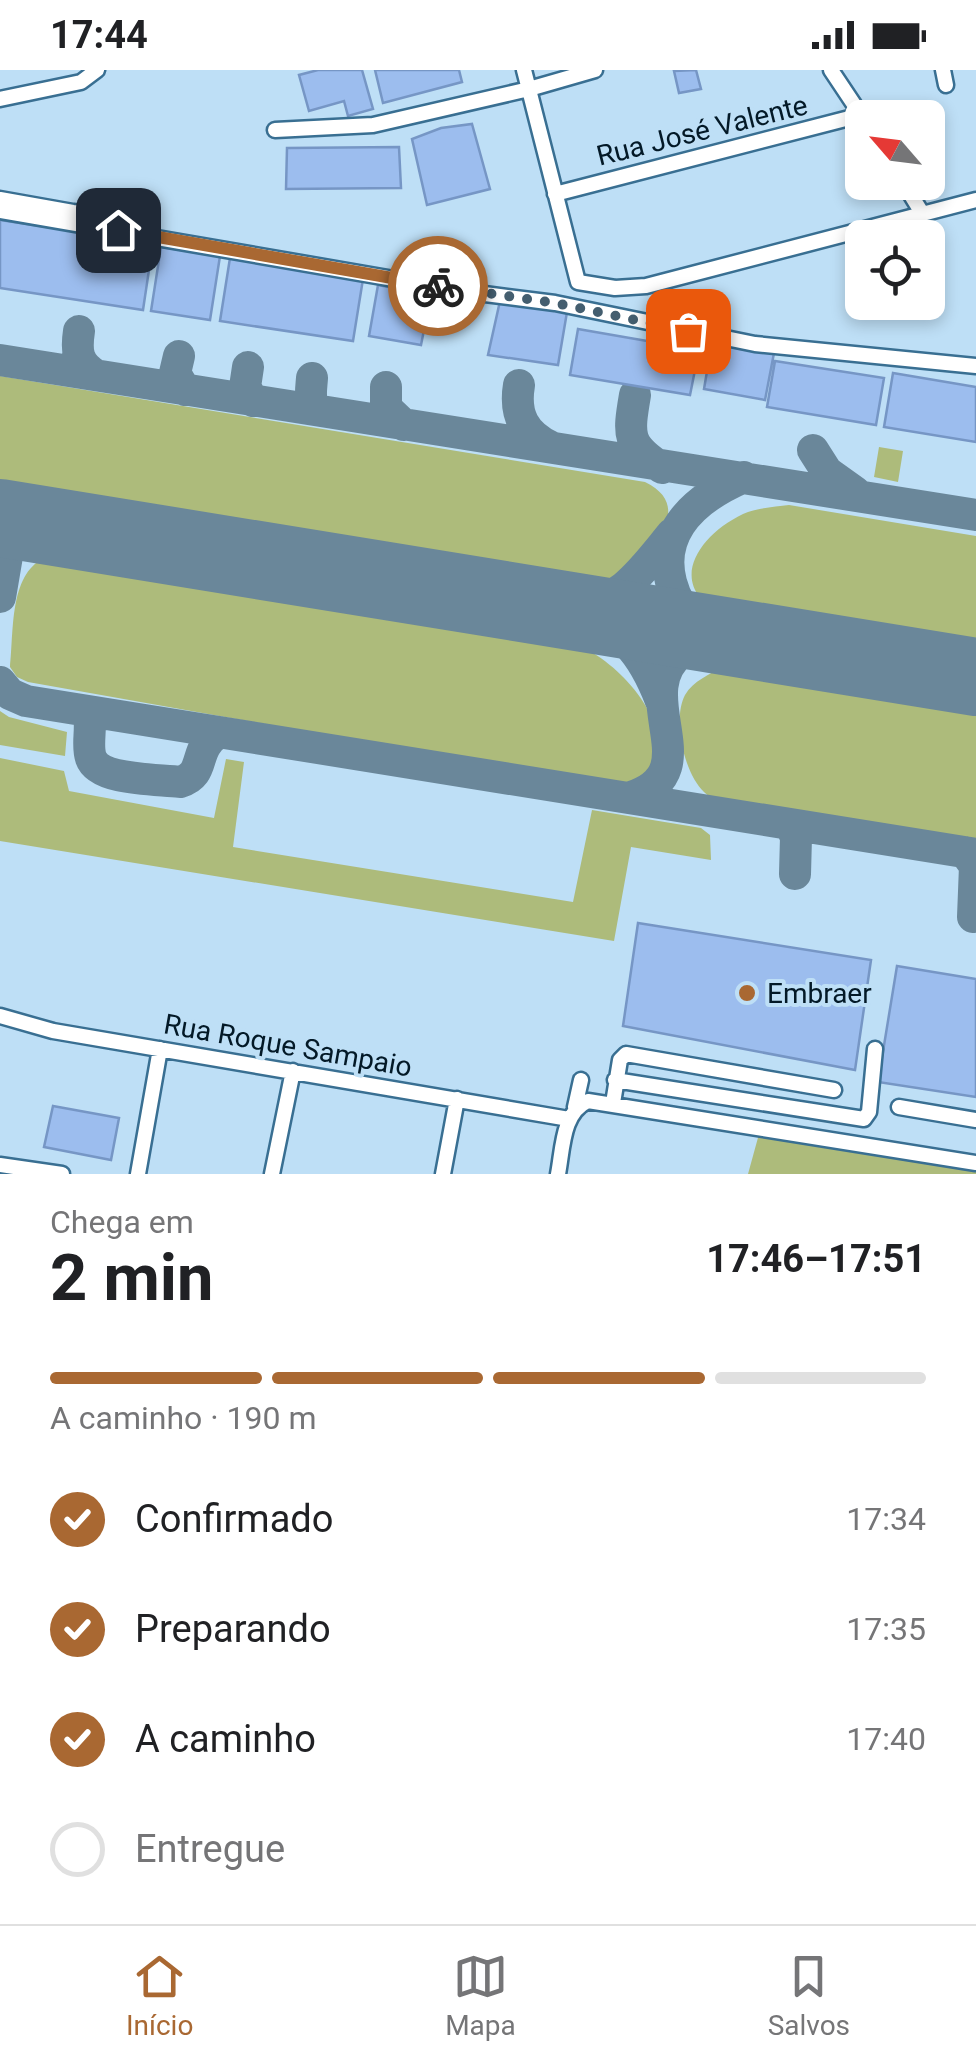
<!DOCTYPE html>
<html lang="pt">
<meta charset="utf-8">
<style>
:root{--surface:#fff;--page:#f6f6f6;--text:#202124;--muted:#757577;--line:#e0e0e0;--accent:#a96832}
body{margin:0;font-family:Roboto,sans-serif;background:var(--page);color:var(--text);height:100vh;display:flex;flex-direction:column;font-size:38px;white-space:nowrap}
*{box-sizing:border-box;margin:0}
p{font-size:32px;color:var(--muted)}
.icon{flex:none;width:55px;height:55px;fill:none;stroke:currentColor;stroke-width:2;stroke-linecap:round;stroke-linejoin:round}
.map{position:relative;height:1104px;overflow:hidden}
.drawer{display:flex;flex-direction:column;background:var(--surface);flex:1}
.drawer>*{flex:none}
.needle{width:65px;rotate:298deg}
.fabs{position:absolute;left:845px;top:30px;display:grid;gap:20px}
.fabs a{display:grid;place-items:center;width:100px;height:100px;border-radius:15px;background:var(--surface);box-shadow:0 5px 15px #0003;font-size:50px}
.pin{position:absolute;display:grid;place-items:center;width:85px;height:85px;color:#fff;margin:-42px;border-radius:20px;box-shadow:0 5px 15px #0006}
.courier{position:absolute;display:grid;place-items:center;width:100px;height:100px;margin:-50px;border:8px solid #a96832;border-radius:50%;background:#fff;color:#222;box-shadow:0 2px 12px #0007}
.headline em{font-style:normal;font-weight:700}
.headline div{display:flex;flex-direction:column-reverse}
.headline{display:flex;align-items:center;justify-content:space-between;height:170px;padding:0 50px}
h1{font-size:65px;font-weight:700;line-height:75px}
.bar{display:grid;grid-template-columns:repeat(4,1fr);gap:15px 10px;align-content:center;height:120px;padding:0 50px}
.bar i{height:12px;border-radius:8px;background:var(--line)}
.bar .on{background:var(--accent)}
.bar p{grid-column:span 4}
ol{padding:0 50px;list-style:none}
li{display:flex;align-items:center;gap:30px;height:110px}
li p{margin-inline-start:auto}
li .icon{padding:10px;border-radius:50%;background:var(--accent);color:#fff;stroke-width:4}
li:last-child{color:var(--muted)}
li i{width:55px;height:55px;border:5px solid var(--line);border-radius:50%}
.status{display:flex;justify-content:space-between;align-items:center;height:70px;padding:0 50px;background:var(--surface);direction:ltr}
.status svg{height:28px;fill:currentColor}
.menu{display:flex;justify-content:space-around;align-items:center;height:140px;border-top:2px solid var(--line);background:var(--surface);font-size:28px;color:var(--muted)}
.menu a{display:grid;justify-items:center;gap:5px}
.menu .on{color:var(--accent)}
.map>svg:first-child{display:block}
</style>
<div class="status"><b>17:44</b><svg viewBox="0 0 49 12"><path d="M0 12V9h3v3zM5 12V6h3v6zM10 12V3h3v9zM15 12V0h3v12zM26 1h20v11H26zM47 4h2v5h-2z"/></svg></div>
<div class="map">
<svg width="976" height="1104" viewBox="0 0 976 1104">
<rect width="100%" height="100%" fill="#bedff6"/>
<!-- green -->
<path fill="#adbb7b" d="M0 306 645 412C688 433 662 466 641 491 634 499 628 508 618 514 611 519 603 520 595 521L0 427Z
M879 377 903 381 898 412 874 407Z
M789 435 976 466V587L727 546C664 519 695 467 743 444 757 438 774 437 789 435Z
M44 488 563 569C610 584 656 631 662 681 664 702 650 714 631 719L28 612 17 607 10 597C14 562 9 505 44 488Z
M723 597 976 638V775L732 735C722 732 712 730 704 722 684 703 672 650 685 625 693 611 710 604 723 597Z
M0 641 9 647 67 662 65 686 0 675Z
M0 688 64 701 69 721 214 748 226 689 244 692 233 777 573 832 592 740 701 758 710 765 711 790 631 777 614 871 0 771Z
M759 1064 976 1101V1104H748Z"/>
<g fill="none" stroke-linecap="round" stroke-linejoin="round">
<!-- taxiway -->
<path stroke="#6a879a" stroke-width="32" d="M79 261C76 281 77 294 96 305
M179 286 175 303 185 320
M0 290 976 445
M248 297 245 317 253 331
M312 308C311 322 308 333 320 341
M519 315C514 345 524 364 551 377
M386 317V338L404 355
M635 325C628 366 627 375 662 398
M813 380 827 402 855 422
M0 456 9 474 0 527
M0 612 10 624 26 631 976 784
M661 631C642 582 622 558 571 541 622 531 640 503 672 464
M88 641C93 657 86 674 91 688 99 711 159 709 180 712 208 704 191 678 220 662
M631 727C711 702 628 626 681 582 689 576 699 569 709 567 723 565 741 570 756 571 735 566 714 563 696 551 683 542 675 527 671 512 657 459 700 426 744 407
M790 754 796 767 795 804
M965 782 975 796 973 847"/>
<!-- runway -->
<path stroke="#6a879a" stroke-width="78" d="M0 448 976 607"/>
</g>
<!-- building -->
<path fill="#9cbdee" stroke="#7696c5" stroke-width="2.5" d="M318 0H362L373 39 348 46 344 31 309 41 299 5Z
M375 0H459L462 12 383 33Z
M696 0 701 19 679 23 674 1Z
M472 54 490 119 427 135 412 69 441 58Z
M399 77 401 118 286 119 287 78Z
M0 150 153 173 143 240 0 218Z
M161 177 220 186 210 250 151 241Z
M230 188 363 209 353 271 220 251Z
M378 215 431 225 421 275 369 266Z
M500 231 567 242 558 295 488 285Z
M578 259 699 280 690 325 570 305Z
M712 272 774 283 765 330 704 319Z
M775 291 884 308 876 355 767 337Z
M893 303 976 317V372L884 357Z
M638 853 871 890 855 1000 623 956Z
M897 896 976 909V1027L878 1012Z
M53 1036 119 1048 111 1090 44 1077Z"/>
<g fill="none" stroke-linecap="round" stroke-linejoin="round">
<!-- minor casing -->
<g stroke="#396f92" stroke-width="19">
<path id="minor" d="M524 0 578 212 615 218 646 216 976 130
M831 0 863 48
M943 0 946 15
M0 29 81 12 97 0
M275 60 373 55 529 19 595 0
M903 112 922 143
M555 124 861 45
M0 129 73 142 126 148 132 133
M0 141 469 222 555 233 755 274 976 296
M0 946 53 961 569 1049
M615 1010 864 1049 869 1042 875 979
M613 1033 620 990 626 984 834 1020
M575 1037 581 1010
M899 1037 976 1050
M0 1095 62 1104
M138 1104 160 979
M272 1104 293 1001
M443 1104 457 1029
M558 1104C563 1078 562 1043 588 1031L976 1093"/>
</g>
<!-- minor -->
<use href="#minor" stroke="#fff" stroke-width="14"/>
</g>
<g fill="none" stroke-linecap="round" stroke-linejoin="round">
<!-- done -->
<path stroke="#445e6f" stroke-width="10" stroke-dasharray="0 18" d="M438 216 555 233 688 261"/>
<!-- route -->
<path stroke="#a96832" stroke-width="12" d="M118 160 438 216"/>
</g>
<!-- markers -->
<circle fill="#a96832" stroke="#bedff6" stroke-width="4" cx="747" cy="923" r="10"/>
<g text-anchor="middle" stroke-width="8" stroke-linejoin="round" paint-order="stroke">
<!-- street labels -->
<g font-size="28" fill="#031927" stroke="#bedff6">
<text transform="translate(702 60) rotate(-14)" y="10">Rua José Valente</text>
<text transform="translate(288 975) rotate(10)" y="10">Rua Roque Sampaio</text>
</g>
<!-- poi labels -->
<g font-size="28" fill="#031927" stroke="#bedff6" text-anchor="start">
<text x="767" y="933">Embraer</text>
</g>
</g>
</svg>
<div class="fabs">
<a><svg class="needle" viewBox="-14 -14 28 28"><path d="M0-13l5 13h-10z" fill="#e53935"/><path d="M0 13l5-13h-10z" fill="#757577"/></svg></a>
<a><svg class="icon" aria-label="locate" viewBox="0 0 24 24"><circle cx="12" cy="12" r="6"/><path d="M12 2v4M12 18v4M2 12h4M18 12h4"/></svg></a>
</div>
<div class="pin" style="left:688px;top:261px;background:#ea580c"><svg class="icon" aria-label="bag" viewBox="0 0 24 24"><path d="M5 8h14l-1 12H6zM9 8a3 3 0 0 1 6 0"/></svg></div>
<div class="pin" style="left:118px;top:160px;background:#1f2937"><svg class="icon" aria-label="home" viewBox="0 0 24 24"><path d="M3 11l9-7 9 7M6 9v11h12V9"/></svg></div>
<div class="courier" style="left:438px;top:216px"><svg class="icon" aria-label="bike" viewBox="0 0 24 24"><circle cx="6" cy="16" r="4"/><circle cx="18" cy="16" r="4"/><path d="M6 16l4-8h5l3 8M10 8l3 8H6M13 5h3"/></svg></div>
</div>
<section class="drawer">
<div class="headline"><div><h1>2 min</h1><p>Chega em</p></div><em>17:46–17:51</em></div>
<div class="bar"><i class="on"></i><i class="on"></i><i class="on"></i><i></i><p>A caminho · 190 m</p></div>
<ol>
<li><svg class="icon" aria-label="check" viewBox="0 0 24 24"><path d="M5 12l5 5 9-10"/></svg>Confirmado<p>17:34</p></li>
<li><svg class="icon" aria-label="check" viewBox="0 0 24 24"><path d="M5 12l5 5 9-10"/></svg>Preparando<p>17:35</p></li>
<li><svg class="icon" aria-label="check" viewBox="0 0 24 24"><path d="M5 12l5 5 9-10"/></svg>A caminho<p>17:40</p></li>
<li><i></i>Entregue</li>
</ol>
</section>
<nav class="menu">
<a class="on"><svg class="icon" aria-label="home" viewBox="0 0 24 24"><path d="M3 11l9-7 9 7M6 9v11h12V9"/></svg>Início</a>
<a><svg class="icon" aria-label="map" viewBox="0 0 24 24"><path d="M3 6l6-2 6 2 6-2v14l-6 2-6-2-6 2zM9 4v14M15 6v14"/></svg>Mapa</a>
<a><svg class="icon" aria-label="saved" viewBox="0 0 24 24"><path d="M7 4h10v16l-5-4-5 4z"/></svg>Salvos</a>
</nav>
